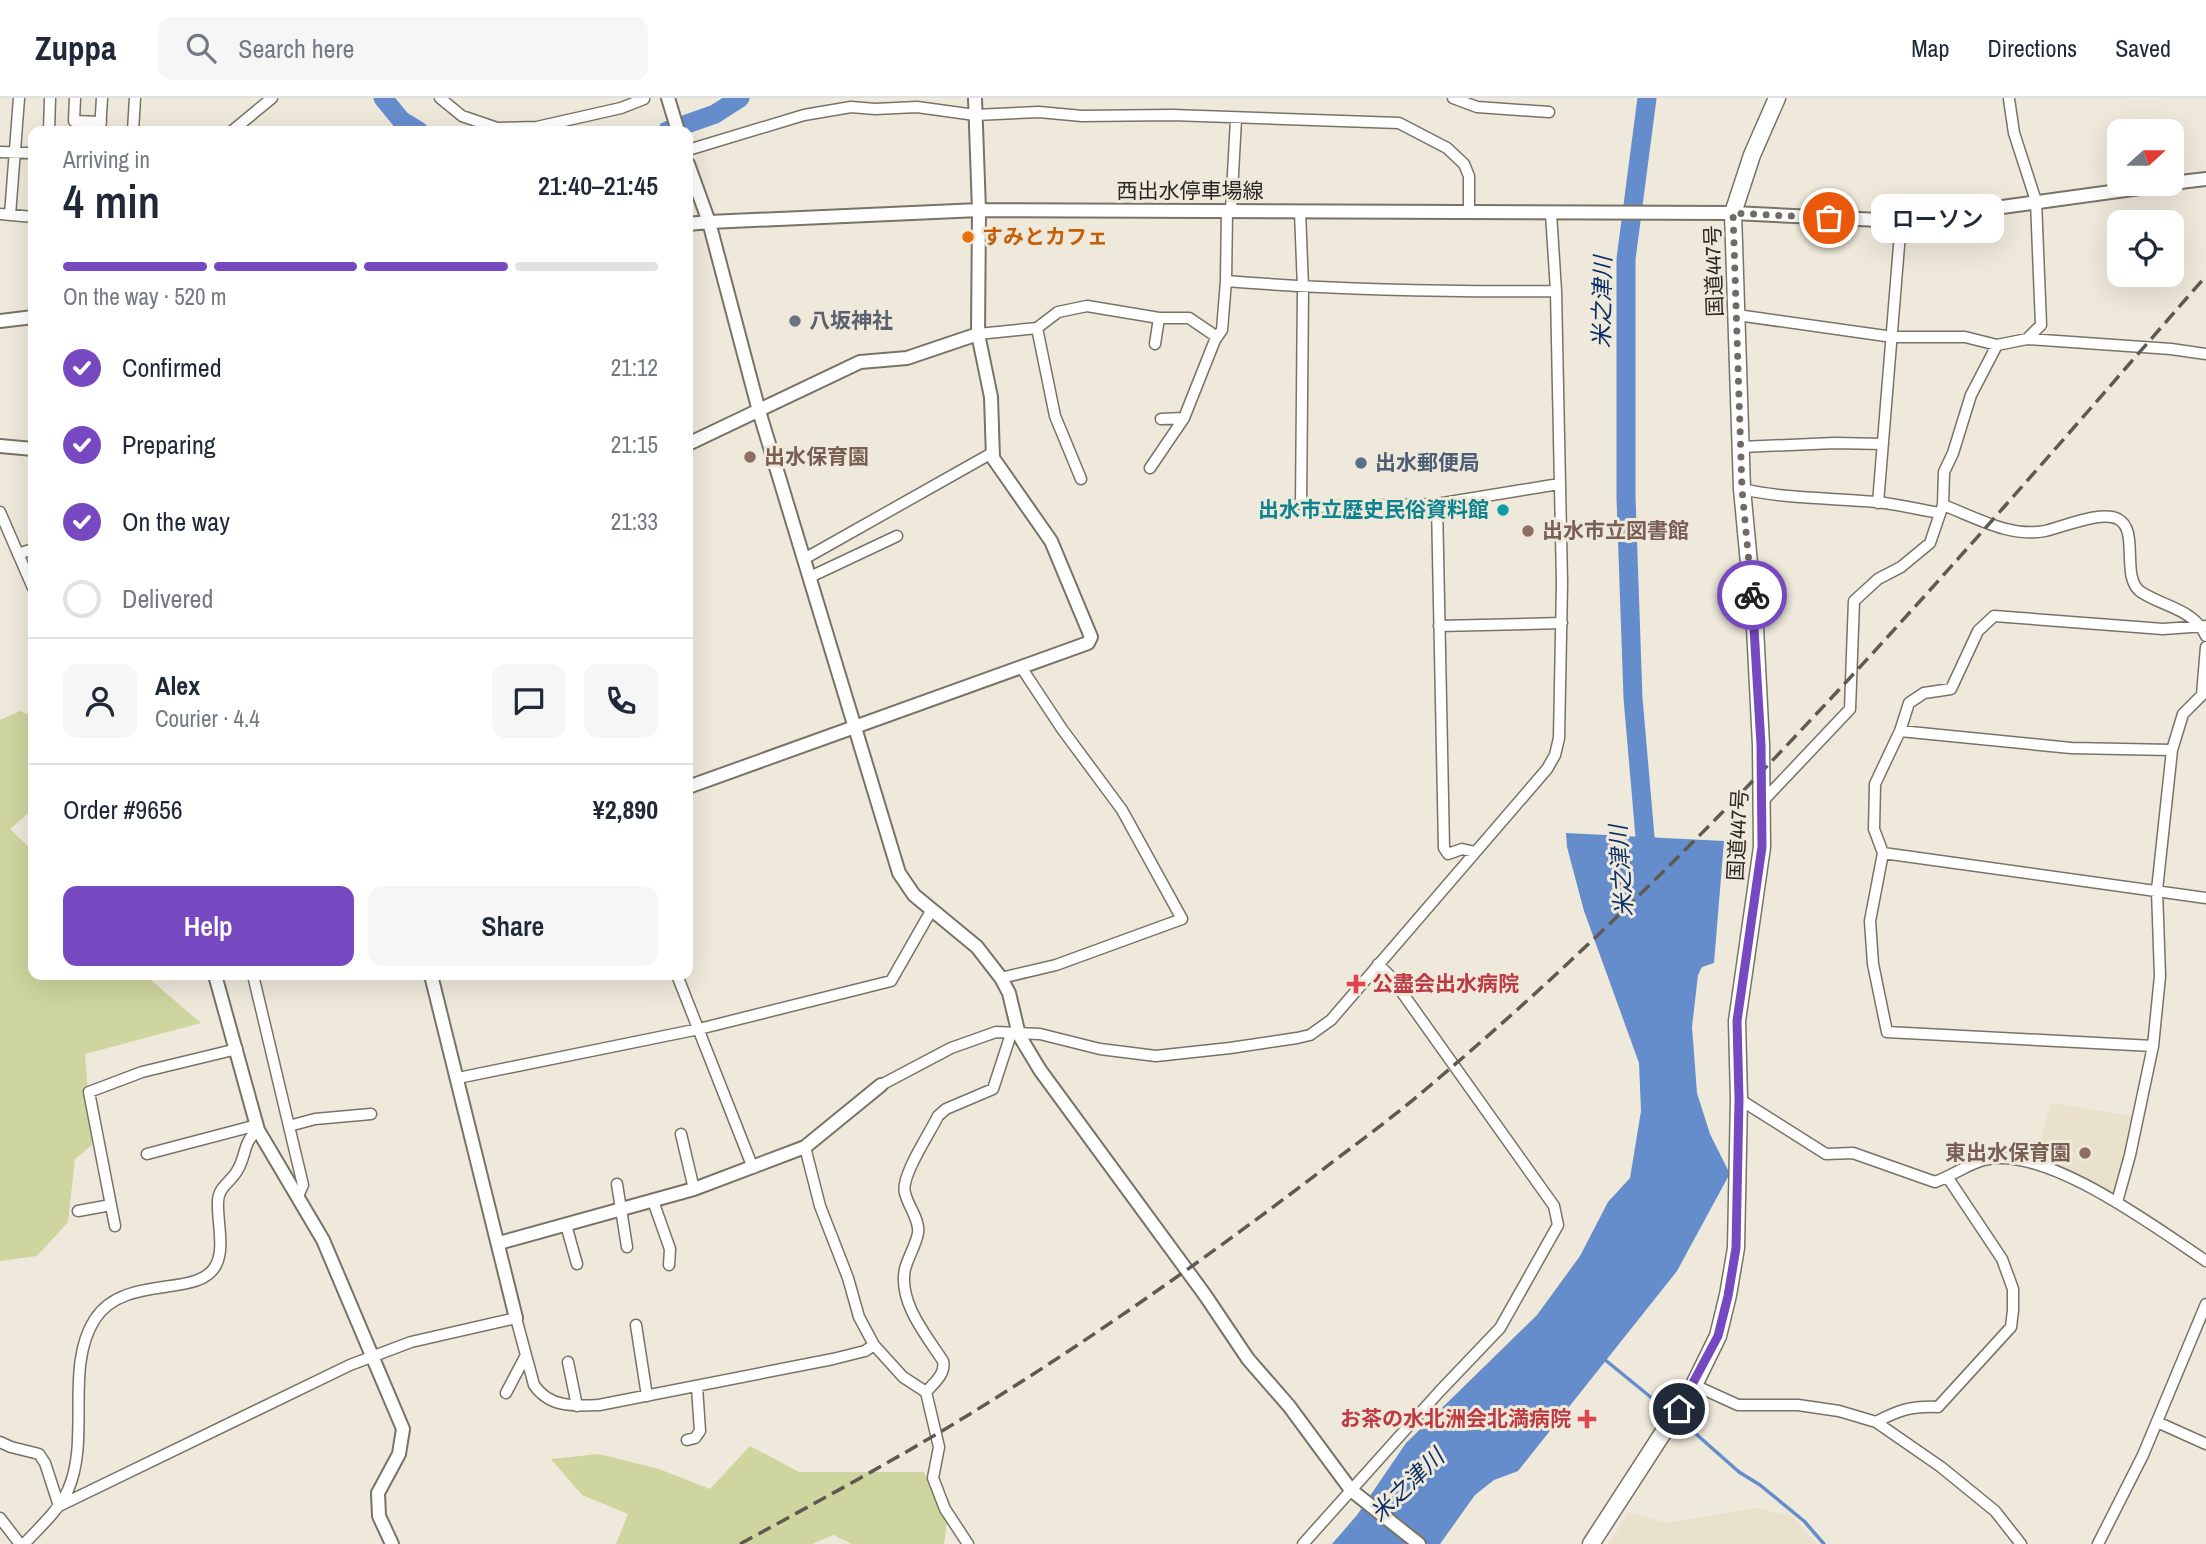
<!DOCTYPE html>
<meta charset="utf-8">
<style>
:root{--surface:#fff;--page:#f6f6f7;--text:#1f2937;--muted:#747a83;--line:#e0e1e3;--accent:#7749c1}
body{margin:0;font-family:"Archivo Narrow","Noto Sans JP",sans-serif;background:var(--page);color:var(--text);height:100vh;display:flex;flex-direction:column;font-size:26px;white-space:nowrap}
*{box-sizing:border-box;margin:0}
p{font-size:23px;color:var(--muted)}
.icon{flex:none;width:38px;height:38px;fill:none;stroke:currentColor;stroke-width:2;stroke-linecap:round;stroke-linejoin:round}
.map{position:relative;flex:1;overflow:hidden}
.sheet{position:absolute;left:28px;top:28px;width:665px;height:854px;display:flex;flex-direction:column;background:var(--surface);border-radius:14px;box-shadow:0 7px 28px #0002}
.sheet>*{flex:none}
.needle{width:46px;rotate:69deg}
.controls{position:absolute;left:2107px;top:21px;display:grid;gap:14px}
.controls a{display:grid;place-items:center;width:77px;height:77px;border-radius:14px;background:var(--surface);box-shadow:0 7px 28px #0002;font-size:35px}
.pin{position:absolute;display:grid;place-items:center;width:60px;height:60px;color:#fff;margin:-30px;border:4px solid #fff;border-radius:50%;box-shadow:0 2px 7px #0007}
.courier{position:absolute;display:grid;place-items:center;width:70px;height:70px;margin:-35px;border:5px solid #7749c1;border-radius:50%;background:#fff;color:#222;box-shadow:0 2px 9px #0007}
.bubble{position:absolute;height:49px;border-radius:14px;background:var(--surface);box-shadow:0 7px 28px #0002;font-size:23px;font-weight:600;line-height:49px;text-align:center}
.headline em{font-style:normal;font-weight:600}
.headline div{display:flex;flex-direction:column-reverse}
.headline{display:flex;align-items:center;justify-content:space-between;height:119px;padding:0 35px}
h1{font-size:46px;font-weight:600;line-height:52px}
.bar{display:grid;grid-template-columns:repeat(4,1fr);gap:10px 7px;align-content:center;height:84px;padding:0 35px}
.bar i{height:9px;border-radius:5px;background:var(--line)}
.bar .on{background:var(--accent)}
.bar p{grid-column:span 4}
.line{display:flex;align-items:center;gap:18px;padding:0 35px;border-top:2px solid var(--line)}
.line div{flex:1}
.round{display:grid;place-items:center;flex:none;width:74px;height:74px;border-radius:14px;background:var(--page)}
ol{padding:0 35px;list-style:none}
li{display:flex;align-items:center;gap:21px;height:77px}
li p{margin-inline-start:auto}
li .icon{padding:7px;border-radius:50%;background:var(--accent);color:#fff;stroke-width:4}
li:last-child{color:var(--muted)}
li i{width:38px;height:38px;border:4px solid var(--line);border-radius:50%}
.cta{display:flex;gap:14px;margin-top:auto;padding:14px 35px}
.cta a{flex:1;height:80px;border-radius:14px;background:var(--accent);color:#fff;font-size:28px;font-weight:600;line-height:80px;text-align:center}
.cta a+a{background:var(--page);color:var(--text)}
header{display:flex;align-items:center;gap:42px;box-sizing:border-box;height:98px;padding:0 35px;background:var(--surface);border-bottom:2px solid var(--line)}
header strong{font-size:33px}
nav{display:flex;gap:38px;margin-inline-start:auto;font-size:24px}
.search{width:490px;height:63px;background:var(--page);display:flex;align-items:center;gap:18px;box-sizing:border-box;padding:0 24px;border-radius:14px;color:var(--muted);font-size:26px}
.map>svg:first-child{display:block}
</style>
<header>
<strong>Zuppa</strong>
<div class="search"><svg class="icon" aria-label="search" viewBox="0 0 24 24"><circle cx="10" cy="10" r="6"/><path d="M15 15l6 6"/></svg>Search here</div>
<nav><a>Map</a><a>Directions</a><a>Saved</a></nav>
</header>
<div class="map">
<svg width="2206" height="1446" viewBox="0 0 2206 1446">
<rect width="100%" height="100%" fill="#efe9db"/>
<!-- built -->
<path fill="#e9e1cb" d="M2051 1005 2136 1019 2116 1096 2041 1061V1041Z
M1757 1410 1792 1418 1817 1446H1608L1629 1414 1666 1425Z"/>
<!-- green -->
<path fill="#ced59e" d="M20 613 33 619V711L10 731 33 753V877H145L201 925 85 956 92 1047 75 1061 68 1124 37 1158 0 1163V622Z
M750 1348 799 1374H924L947 1424 944 1446H852L833 1437 812 1446H616L628 1416 582 1397 551 1361 599 1356 659 1371 710 1391Z"/>
<!-- water -->
<path fill="#658dcc" d="M1566 735 1724 743 1714 865 1702 869 1698 877 1692 929 1697 995 1710 1036 1728 1072V1079L1677 1173 1518 1373 1494 1382 1475 1397 1440 1446H1332L1357 1417 1406 1345 1537 1217 1580 1158 1608 1104 1630 1080 1641 1013 1639 965 1584 813 1567 749Z"/>
<g fill="none" stroke-linecap="round" stroke-linejoin="round">
<!-- stream -->
<path stroke="#658dcc" stroke-width="3.5" d="M1604 1261 1669 1314
M1678 1320 1739 1374 1760 1387 1804 1423 1824 1446"/>
<!-- river -->
<path stroke="#658dcc" stroke-width="19" d="M383 0 401 22 419 33
M667 33 715 16 740 0
M1647 762 1633 600 1626 399V161L1647 0"/>
<!-- minor casing -->
<g stroke="#787367" stroke-width="13">
<path id="minor" d="M75 0 74 23 101 24
M440 0 462 18 497 30 537 29 621 10 644 1
M1453 0 1477 9 1549 14
M2009 1 2014 35 2036 103 2041 227 2027 241
M49 33 50 0
M100 33 102 0
M133 33 135 0
M232 33 272 0
M688 52 804 17 851 9 875 11 917 9 975 17 1039 14 1082 18 1172 17 1399 25 1447 50 1464 66 1469 78V114
M0 54 33 55
M1227 113 1226 183C1336 192 1445 194 1556 193
M1231 113 1236 21
M1300 113 1303 190 1301 406 1309 409 1437 406 1559 386
M0 116 33 119
M10 117 19 0
M1737 217 1893 239H1965L1997 247
M1159 220H1189L1217 239
M1037 230 1058 214 1087 208 1159 220 1155 246
M978 236 1037 230 1055 318 1081 381
M1161 321 1184 320 1215 242 1222 232 1226 183
M1741 349 1835 345 1883 346
M1150 370 1184 320
M1742 391C1787 401 1831 400 1876 404 1898 406 1919 412 1940 415
M1878 405 1901 123
M1437 406 1444 750 1448 756 1462 751 1475 754
M1943 407C1975 419 2010 440 2045 433 2063 429 2102 412 2118 421 2140 432 2120 480 2141 494 2164 509 2194 511 2206 538
M0 414 33 490
M18 456 33 451
M804 461 992 355
M810 479 897 438
M1439 528 1562 525
M1900 633 2071 650 2172 652
M1762 704 1850 611 1854 503 1878 481 1901 469 1930 445 1943 407 1944 374 1953 355 1971 297 1997 247 2027 241 2171 251 2206 256
M1883 755 2206 800
M253 877 303 1087 298 1098
M677 877 753 1070
M1001 880 1056 867 1182 821 1122 712 1062 631 1021 569
M2153 948 1887 934 1873 866 1870 823 1883 755 1874 731 1875 686 1900 633 1909 605 1924 595 1951 591 1978 533 1994 518 2163 531 2206 528
M458 980 699 931 891 883 931 813
M881 987 951 950 996 934 1040 936 1100 951 1156 958 1230 950 1297 940 1310 937 1331 922 1547 671 1555 657 1559 640 1562 485 1556 193 1551 115
M1739 1001 1826 1056 1853 1055 1935 1084C1952 1078 1968 1066 1984 1062 2045 1046 2156 1130 2206 1163
M289 1028 315 1021 371 1016
M681 1036 694 1091
M805 1049 820 1108 848 1180 859 1219 874 1247 903 1279 926 1294 939 1349 933 1380 945 1411 968 1446
M147 1056 257 1027
M617 1086 627 1149
M653 1103 670 1151 669 1167
M2117 1104 2130 1057 2153 948 2160 878 2157 792 2172 652 2183 616 2202 597 2206 549
M78 1113 111 1107
M566 1127 577 1166
M115 1128 89 994 142 974 237 951
M636 1227 647 1298
M568 1264 577 1308
M1694 1287 1738 1307H1798L1839 1313 1876 1324 1941 1369 1995 1413 2021 1446
M926 1294C934 1285 946 1276 943 1263 926 1237 898 1204 905 1171 908 1159 916 1147 918 1135 920 1122 908 1108 905 1095 900 1079 930 1035 938 1018L946 1011 993 991 1011 936
M506 1295 526 1257
M1876 1324C1899 1312 1910 1308 1938 1309L2011 1229 2013 1212V1191L2002 1161 1948 1080
M2157 1324 2206 1346
M687 1342 695 1340 700 1333 697 1289
M0 1344 11 1349 39 1356 45 1365 59 1408 350 1267 411 1244 516 1220 534 1287C550 1310 574 1308 599 1307L833 1261 865 1253 874 1247
M0 1420 20 1446
M24 1446C40 1429 58 1413 68 1392 91 1340 64 1269 95 1221 125 1175 199 1201 216 1167 225 1150 217 1123 218 1104 218 1089 230 1085 237 1073 247 1057 242 1045 258 1032
M1303 1446 1439 1294 1500 1230 1558 1127 1554 1108 1391 879 1378 866
M2098 1446 2143 1357 2206 1206"/>
</g>
<!-- tertiary casing -->
<g stroke="#787367" stroke-width="16">
<path id="tertiary" d="M2172 85 2206 81
M1733 115 1901 123 2169 86
M688 126 709 124 759 313 899 775 914 797 977 849 1001 880 1009 895 1019 937 1040 972 1205 1197 1248 1261 1289 1308 1351 1392 1419 1446
M0 223 33 219
M688 346 860 264 907 260 978 236
M0 348 33 351
M688 689 1088 545 1091 539 1051 443 993 360 991 299 978 236 979 112
M215 877 258 1032 323 1142 403 1331 399 1356 378 1395 379 1418 392 1446
M431 877 516 1220
M499 1145 694 1091 805 1049 881 987"/>
</g>
<!-- secondary casing -->
<g stroke="#787367" stroke-width="16">
<path id="secondary" d="M668 0 678 33
M975 0 979 112
M688 66 709 124 979 112 1733 115"/>
</g>
<!-- trunk casing -->
<g stroke="#787367" stroke-width="19">
<path id="trunk" d="M1591 1446 1694 1287 1718 1238 1728 1197 1736 1150 1739 1001 1737 923 1762 749 1761 647 1755 529 1742 391 1733 115 1752 57 1777 0"/>
</g>
<!-- minor -->
<use href="#minor" stroke="#fff" stroke-width="10"/>
<!-- tertiary -->
<use href="#tertiary" stroke="#fff" stroke-width="12"/>
<!-- secondary -->
<use href="#secondary" stroke="#fff" stroke-width="12"/>
<!-- trunk -->
<use href="#trunk" stroke="#fff" stroke-width="16"/>
<!-- rail -->
<path stroke="#5d5a52" stroke-width="3.5" stroke-dasharray="14 7" stroke-linecap="butt" d="M740 1446C817 1404 895 1362 970 1316 1090 1242 1205 1161 1317 1076 1353 1048 1391 1021 1426 991 1714 749 1959 461 2206 178"/>
</g>
<g fill="none" stroke-linecap="round" stroke-linejoin="round">
<!-- done -->
<path stroke="#6f6c63" stroke-width="7" stroke-dasharray="0 12.6" d="M1752 497 1742 391 1733 115 1829 120"/>
<!-- route -->
<path stroke="#7749c1" stroke-width="9" d="M1679 1311 1718 1238 1728 1198 1736 1150 1739 1001 1737 923 1762 749 1761 647 1752 497"/>
</g>
<!-- markers -->
<circle fill="#e8710a" stroke="#efe9db" stroke-width="2.5" cx="968" cy="139" r="7"/>
<circle fill="#6b7280" stroke="#efe9db" stroke-width="2.5" cx="795" cy="223" r="7"/>
<g fill="#8d6e63" stroke="#efe9db" stroke-width="2.5">
<circle cx="750" cy="359" r="7"/>
<circle cx="1528" cy="433" r="7"/>
<circle cx="2085" cy="1055" r="7"/>
</g>
<circle fill="#5c6f8a" stroke="#efe9db" stroke-width="2.5" cx="1361" cy="365" r="7"/>
<circle fill="#0f9aa8" stroke="#efe9db" stroke-width="2.5" cx="1503" cy="412" r="7"/>
<g fill="#e0444e" stroke="#efe9db" stroke-width="2.5">
<path d="M1352.5 875.5h7v7h7v7h-7v7h-7v-7h-7v-7h7z"/>
<path d="M1583.5 1310.5h7v7h7v7h-7v7h-7v-7h-7v-7h7z"/>
</g>
<g text-anchor="middle" stroke-width="6" stroke-linejoin="round" paint-order="stroke">
<!-- street labels -->
<g font-size="21" fill="#2a2822" stroke="#efe9db">
<text x="1190" y="100">西出水停車場線</text>
<text transform="translate(1714 173) rotate(-92)" y="7">国道447号</text>
<text transform="translate(1738 737) rotate(-87)" y="7">国道447号</text>
</g>
<!-- food labels -->
<g font-size="21" font-weight="bold" fill="#c56008" stroke="#efe9db" text-anchor="start">
<text x="982" y="146">すみとカフェ</text>
</g>
<!-- worship labels -->
<g font-size="21" font-weight="bold" fill="#5b616d" stroke="#efe9db" text-anchor="start">
<text x="809" y="230">八坂神社</text>
</g>
<!-- education labels -->
<g font-size="21" font-weight="bold" fill="#785e54" stroke="#efe9db" text-anchor="start">
<text x="764" y="366">出水保育園</text>
<text x="1542" y="440">出水市立図書館</text>
<text x="2071" y="1062" text-anchor="end">東出水保育園</text>
</g>
<!-- service labels -->
<g font-size="21" font-weight="bold" fill="#4e5e75" stroke="#efe9db" text-anchor="start">
<text x="1375" y="372">出水郵便局</text>
</g>
<!-- culture labels -->
<g font-size="21" font-weight="bold" fill="#0d838f" stroke="#efe9db" text-anchor="end">
<text x="1489" y="419">出水市立歴史民俗資料館</text>
</g>
<!-- health labels -->
<g font-size="21" font-weight="bold" fill="#be3a42" stroke="#efe9db" text-anchor="start">
<text x="1372" y="893">公盡会出水病院</text>
<text x="1571" y="1328" text-anchor="end">お茶の水北洲会北満病院</text>
</g>
<!-- water labels -->
<g font-size="23" font-style="italic" fill="#0b3069" stroke="#efe9db">
<text transform="translate(1602 204) rotate(-89)" y="8">米之津川</text>
<text transform="translate(1621 773) rotate(-94)" y="8">米之津川</text>
<text transform="translate(1407 1387) rotate(-44)" y="8">米之津川</text>
</g>
</g>
</svg>
<div class="controls">
<a><svg class="needle" viewBox="-14 -14 28 28"><path d="M0-13l5 13h-10z" fill="#e53935"/><path d="M0 13l5-13h-10z" fill="#747a83"/></svg></a>
<a><svg class="icon" aria-label="locate" viewBox="0 0 24 24"><circle cx="12" cy="12" r="6"/><path d="M12 2v4M12 18v4M2 12h4M18 12h4"/></svg></a>
</div>
<div class="pin" style="left:1829px;top:120px;background:#ea580c"><svg class="icon" aria-label="bag" viewBox="0 0 24 24"><path d="M5 8h14l-1 12H6zM9 8a3 3 0 0 1 6 0"/></svg></div>
<div class="pin" style="left:1679px;top:1311px;background:#1f2937"><svg class="icon" aria-label="home" viewBox="0 0 24 24"><path d="M3 11l9-7 9 7M6 9v11h12V9"/></svg></div>
<div class="courier" style="left:1752px;top:497px"><svg class="icon" aria-label="bike" viewBox="0 0 24 24"><circle cx="6" cy="16" r="4"/><circle cx="18" cy="16" r="4"/><path d="M6 16l4-8h5l3 8M10 8l3 8H6M13 5h3"/></svg></div>
<div class="bubble" style="left:1871px;top:96px;width:133px">ローソン</div>
<section class="sheet">
<div class="headline"><div><h1>4 min</h1><p>Arriving in</p></div><em>21:40–21:45</em></div>
<div class="bar"><i class="on"></i><i class="on"></i><i class="on"></i><i></i><p>On the way · 520 m</p></div>
<ol>
<li><svg class="icon" aria-label="check" viewBox="0 0 24 24"><path d="M5 12l5 5 9-10"/></svg>Confirmed<p>21:12</p></li>
<li><svg class="icon" aria-label="check" viewBox="0 0 24 24"><path d="M5 12l5 5 9-10"/></svg>Preparing<p>21:15</p></li>
<li><svg class="icon" aria-label="check" viewBox="0 0 24 24"><path d="M5 12l5 5 9-10"/></svg>On the way<p>21:33</p></li>
<li><i></i>Delivered</li>
</ol>
<div class="line" style="height:126px"><a class="round"><svg class="icon" aria-label="person" viewBox="0 0 24 24"><circle cx="12" cy="8" r="4"/><path d="M4 21q1-7 8-7t8 7"/></svg></a><div><b>Alex</b><p>Courier · 4.4</p></div><a class="round"><svg class="icon" aria-label="chat" viewBox="0 0 24 24"><path d="M4 5h16v11H9l-5 4z"/></svg></a><a class="round"><svg class="icon" aria-label="phone" viewBox="0 0 24 24"><path d="M5 4h4l2 5-3 2q2 4 5 5l2-3 5 2v4C11 20 4 13 5 4z"/></svg></a></div>
<div class="line" style="height:91px"><div>Order #9656</div><b>¥2,890</b></div>
<div class="cta"><a>Help</a><a>Share</a></div>
</section>
</div>
